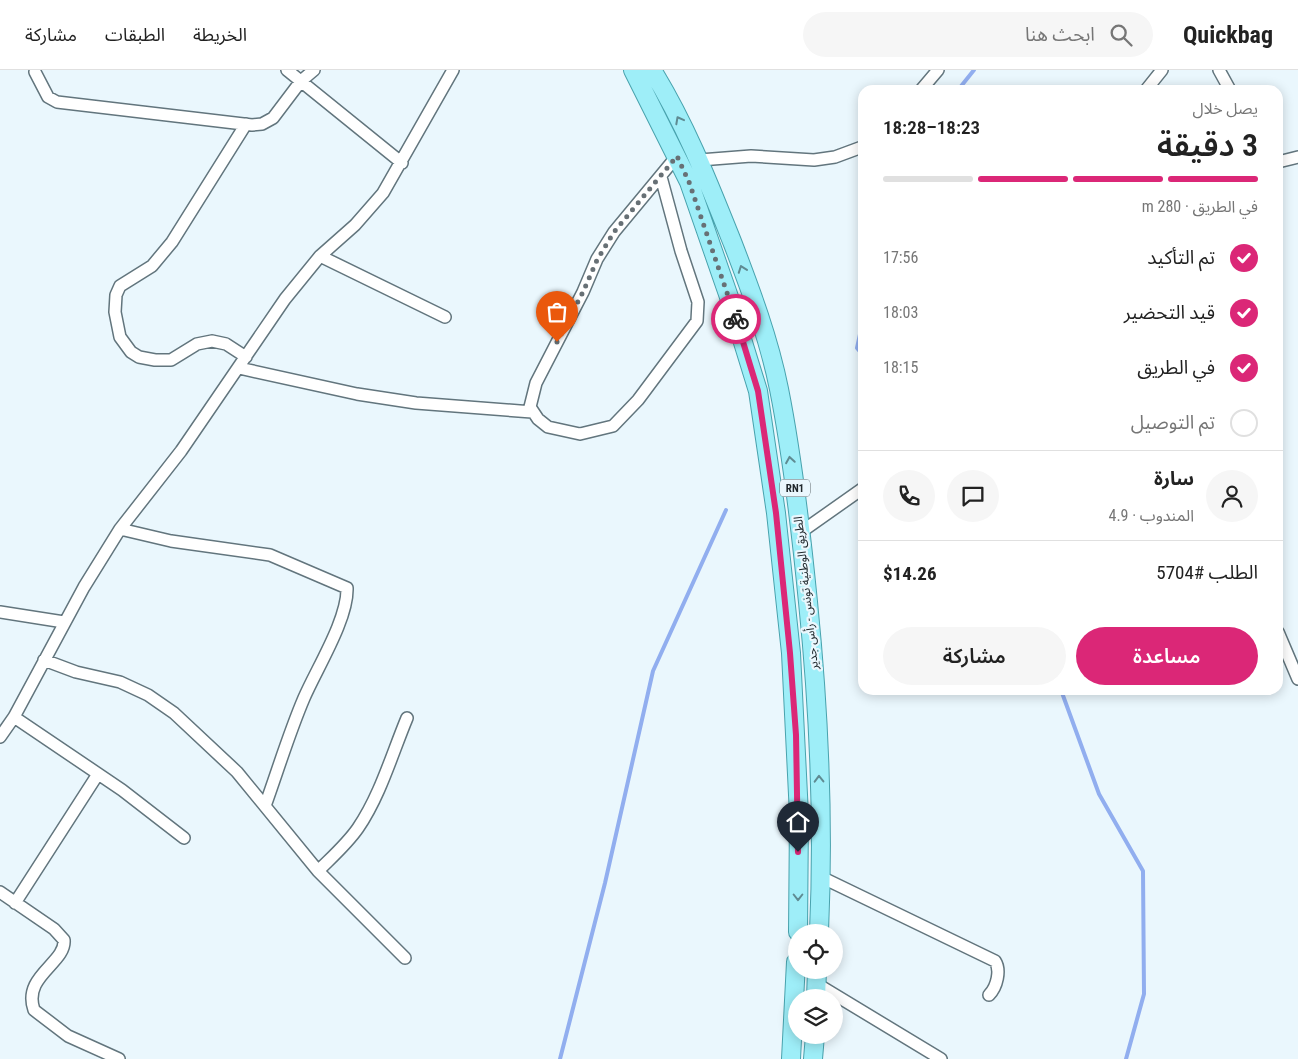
<!DOCTYPE html>
<html lang="ar">
<meta charset="utf-8">
<style>
:root{--surface:#fff;--page:#f6f6f6;--text:#222;--muted:#767676;--line:#e0e0e0;--accent:#db2777}
body{margin:0;font-family:"Roboto Condensed","Noto Sans Arabic",sans-serif;background:var(--page);color:var(--text);direction:rtl;height:100vh;display:flex;flex-direction:column;font-size:19px;white-space:nowrap}
*{box-sizing:border-box;margin:0}
p{font-size:16px;color:var(--muted)}
.icon{flex:none;width:28px;height:28px;fill:none;stroke:currentColor;stroke-width:2;stroke-linecap:round;stroke-linejoin:round}
.map{position:relative;flex:1;overflow:hidden;direction:ltr}
.sheet{position:absolute;left:858px;top:15px;width:425px;height:610px;display:flex;flex-direction:column;background:var(--surface);border-radius:15px;box-shadow:0 2px 12px #0003;direction:rtl}
.sheet>*{flex:none}
.controls{position:absolute;left:788px;top:854px;display:grid;gap:10px}
.controls a{display:grid;place-items:center;width:55px;height:55px;border-radius:50%;background:var(--surface);box-shadow:0 2px 12px #0003;font-size:25px}
.pin{position:absolute;display:grid;place-items:center;width:42px;height:42px;color:#fff;margin:-51px -21px;border-radius:50% 50% 50% 0;rotate:-45deg;box-shadow:0 0 5px #0007}
.pin .icon{rotate:45deg}
.courier{position:absolute;display:grid;place-items:center;width:50px;height:50px;margin:-25px;border:4px solid #db2777;border-radius:50%;background:#fff;color:#222;box-shadow:0 1px 6px #0007}
.summary em{font-style:normal;font-weight:600}
.summary div{display:flex;flex-direction:column-reverse}
.summary{display:flex;align-items:center;justify-content:space-between;height:85px;padding:0 25px}
h1{font-size:32px;font-weight:600;line-height:38px}
.bar{display:grid;grid-template-columns:repeat(4,1fr);gap:8px 5px;align-content:center;height:60px;padding:0 25px}
.bar i{height:6px;border-radius:4px;background:var(--line)}
.bar .active{background:var(--accent)}
.bar p{grid-column:span 4}
.line{display:flex;align-items:center;gap:12px;padding:0 25px;border-top:1px solid var(--line)}
.line div{flex:1}
.round{display:grid;place-items:center;flex:none;width:52px;height:52px;border-radius:26px;background:var(--page)}
ol{padding:0 25px;list-style:none}
li{display:flex;align-items:center;gap:15px;height:55px}
li p{margin-inline-start:auto}
li .icon{padding:5px;border-radius:50%;background:var(--accent);color:#fff;stroke-width:4}
li:last-child{color:var(--muted)}
li i{width:28px;height:28px;border:2px solid var(--line);border-radius:50%}
.cta{display:flex;gap:10px;margin-top:auto;padding:10px 25px}
.cta a{flex:1;height:58px;border-radius:30px;background:var(--accent);color:#fff;font-size:20px;font-weight:600;line-height:58px;text-align:center}
.cta a+a{background:var(--page);color:var(--text)}
header{display:flex;align-items:center;gap:30px;box-sizing:border-box;height:70px;padding:0 25px;background:var(--surface);border-bottom:1px solid var(--line)}
header strong{font-size:24px}
nav{display:flex;gap:28px;margin-inline-start:auto;font-size:18px}
.search{width:350px;height:45px;background:var(--page);display:flex;align-items:center;gap:12px;box-sizing:border-box;padding:0 18px;border-radius:28px;color:var(--muted);font-size:19px}
.map>svg:first-child{display:block}
</style>
<header>
<strong>Quickbag</strong>
<div class="search"><svg class="icon" aria-label="search" viewBox="0 0 24 24"><circle cx="10" cy="10" r="6"/><path d="M15 15l6 6"/></svg>ابحث هنا</div>
<nav><a>الخريطة</a><a>الطبقات</a><a>مشاركة</a></nav>
</header>
<div class="map">
<svg width="1298" height="989" viewBox="0 0 1298 989">
<rect width="100%" height="100%" fill="#eaf7fd"/>
<g fill="none" stroke-linecap="round" stroke-linejoin="round">
<!-- stream -->
<path stroke="#91aeef" stroke-width="4" d="M958 20 974 0
M862 255 857 278 862 284
M1061 620 1099 724 1143 801 1144 924 1126 989
M560 989 605 813 653 601 726 440"/>
<!-- street casing -->
<g stroke="#62757d" stroke-width="14">
<path id="street" d="M287 0 402 93
M1219 0 1230 20
M35 2 48 27 57 32 252 55 262 54 273 48 301 11 314 0
M921 20 938 0
M1146 20 1162 0
M246 54 172 172 152 196 120 216 116 225 115 242 120 267 131 282 139 287 155 290H171L197 274 212 271 226 274 246 287
M700 90 751 86 814 90 835 87 862 77
M1278 92 1298 87
M661 107 681 181 698 232 697 251 638 330 613 356 580 364 548 357 538 349 530 337 536 313 583 222 597 189 614 162 677 86
M320 186 445 247
M239 298 357 324 416 333 532 342
M120 459 171 471 270 485 347 518C348 549 317 598 304 628 289 663 278 700 265 736
M801 462 862 419
M0 542 64 552
M1278 562 1298 609
M44 590 76 602 120 612 148 625 174 643 237 702 318 801 405 888
M14 647 122 720 184 768
M0 667 14 647 84 517 120 459 181 381 285 229 320 186 355 155 383 123 453 0
M318 801C332 787 347 774 358 758 380 726 392 684 407 648
M821 807 995 891C1001 900 997 917 989 925
M0 822 54 859 64 870C66 893 22 906 34 940L68 966 119 989
M15 833 98 704
M817 914 941 989"/>
</g>
<!-- primary casing -->
<g stroke="#48a2ad" stroke-width="20">
<path id="primary" d="M633 0 689 112 729 227 758 321 776 443 791 583 799 745 798 862
M652 0C686 55 709 114 733 174 751 221 769 269 779 319 793 389 801 461 808 532 819 641 824 752 819 862
M816 928 817 900
M791 989 796 892
M813 989 815 965"/>
</g>
<!-- street -->
<use href="#street" stroke="#fff" stroke-width="11"/>
<!-- primary -->
<use href="#primary" stroke="#9eeef8" stroke-width="18"/>
</g>
<!-- one-way arrows -->
<defs><path id="oneway-chevron" d="M-2-3.5L2.5 0L-2 3.5" fill="none" stroke-width="1.6" stroke-linecap="round" stroke-linejoin="round" transform="scale(1.25)"/></defs>
<g stroke="#5f8b92">
<use href="#oneway-chevron" transform="translate(679 50) rotate(-118)"/>
<use href="#oneway-chevron" transform="translate(742 199) rotate(-110)"/>
<use href="#oneway-chevron" transform="translate(790 390) rotate(-99)"/>
<use href="#oneway-chevron" transform="translate(819 709) rotate(-91)"/>
<use href="#oneway-chevron" transform="translate(798 827) rotate(90)"/>
</g>
<g fill="none" stroke-linecap="round" stroke-linejoin="round">
<!-- done -->
<path stroke="#677075" stroke-width="5" stroke-dasharray="0 9" d="M557 272 583 222 597 190 614 162 677 86 689 112 736 249"/>
<!-- route -->
<path stroke="#db2777" stroke-width="6" d="M736 249 758 321 776 443 790 583 796 665 798 782"/>
</g>
<g text-anchor="middle" stroke-width="4.5" stroke-linejoin="round" paint-order="stroke">
<!-- shield labels -->
<rect fill="#eaf7fd" stroke="#5d666b" stroke-width="1" x="780" y="409.5" width="30" height="17" rx="4"/>
<g font-size="11" font-weight="bold" fill="#20282c">
<text x="795" y="422">RN1</text>
</g>
<!-- street labels -->
<g font-size="12" fill="#20282c" stroke="#eaf7fd">
<text transform="translate(806 523) rotate(-96)" y="4">الطريق الوطنية تونس - رأس جدير</text>
</g>
</g>
</svg>
<div class="controls">
<a><svg class="icon" aria-label="locate" viewBox="0 0 24 24"><circle cx="12" cy="12" r="6"/><path d="M12 2v4M12 18v4M2 12h4M18 12h4"/></svg></a>
<a><svg class="icon" aria-label="layers" viewBox="0 0 24 24"><path d="M12 4l9 5-9 5-9-5zM3 14l9 5 9-5"/></svg></a>
</div>
<div class="pin" style="left:557px;top:272px;background:#ea580c"><svg class="icon" aria-label="bag" viewBox="0 0 24 24"><path d="M5 8h14l-1 12H6zM9 8a3 3 0 0 1 6 0"/></svg></div>
<div class="pin" style="left:798px;top:782px;background:#1f2937"><svg class="icon" aria-label="home" viewBox="0 0 24 24"><path d="M3 11l9-7 9 7M6 9v11h12V9"/></svg></div>
<div class="courier" style="left:736px;top:249px"><svg class="icon" aria-label="bike" viewBox="0 0 24 24"><circle cx="6" cy="16" r="4"/><circle cx="18" cy="16" r="4"/><path d="M6 16l4-8h5l3 8M10 8l3 8H6M13 5h3"/></svg></div>
<section class="sheet">
<div class="summary"><div><h1>3 دقيقة</h1><p>يصل خلال</p></div><em>18:23–18:28</em></div>
<div class="bar"><i class="active"></i><i class="active"></i><i class="active"></i><i></i><p>في الطريق · 280 m</p></div>
<ol>
<li><svg class="icon" aria-label="check" viewBox="0 0 24 24"><path d="M5 12l5 5 9-10"/></svg>تم التأكيد<p>17:56</p></li>
<li><svg class="icon" aria-label="check" viewBox="0 0 24 24"><path d="M5 12l5 5 9-10"/></svg>قيد التحضير<p>18:03</p></li>
<li><svg class="icon" aria-label="check" viewBox="0 0 24 24"><path d="M5 12l5 5 9-10"/></svg>في الطريق<p>18:15</p></li>
<li><i></i>تم التوصيل</li>
</ol>
<div class="line" style="height:90px"><a class="round"><svg class="icon" aria-label="person" viewBox="0 0 24 24"><circle cx="12" cy="8" r="4"/><path d="M4 21q1-7 8-7t8 7"/></svg></a><div><b>سارة</b><p>المندوب · 4.9</p></div><a class="round"><svg class="icon" aria-label="chat" viewBox="0 0 24 24"><path d="M4 5h16v11H9l-5 4z"/></svg></a><a class="round"><svg class="icon" aria-label="phone" viewBox="0 0 24 24"><path d="M5 4h4l2 5-3 2q2 4 5 5l2-3 5 2v4C11 20 4 13 5 4z"/></svg></a></div>
<div class="line" style="height:65px"><div>الطلب #5704</div><b>$14.26</b></div>
<div class="cta"><a>مساعدة</a><a>مشاركة</a></div>
</section>
</div>
